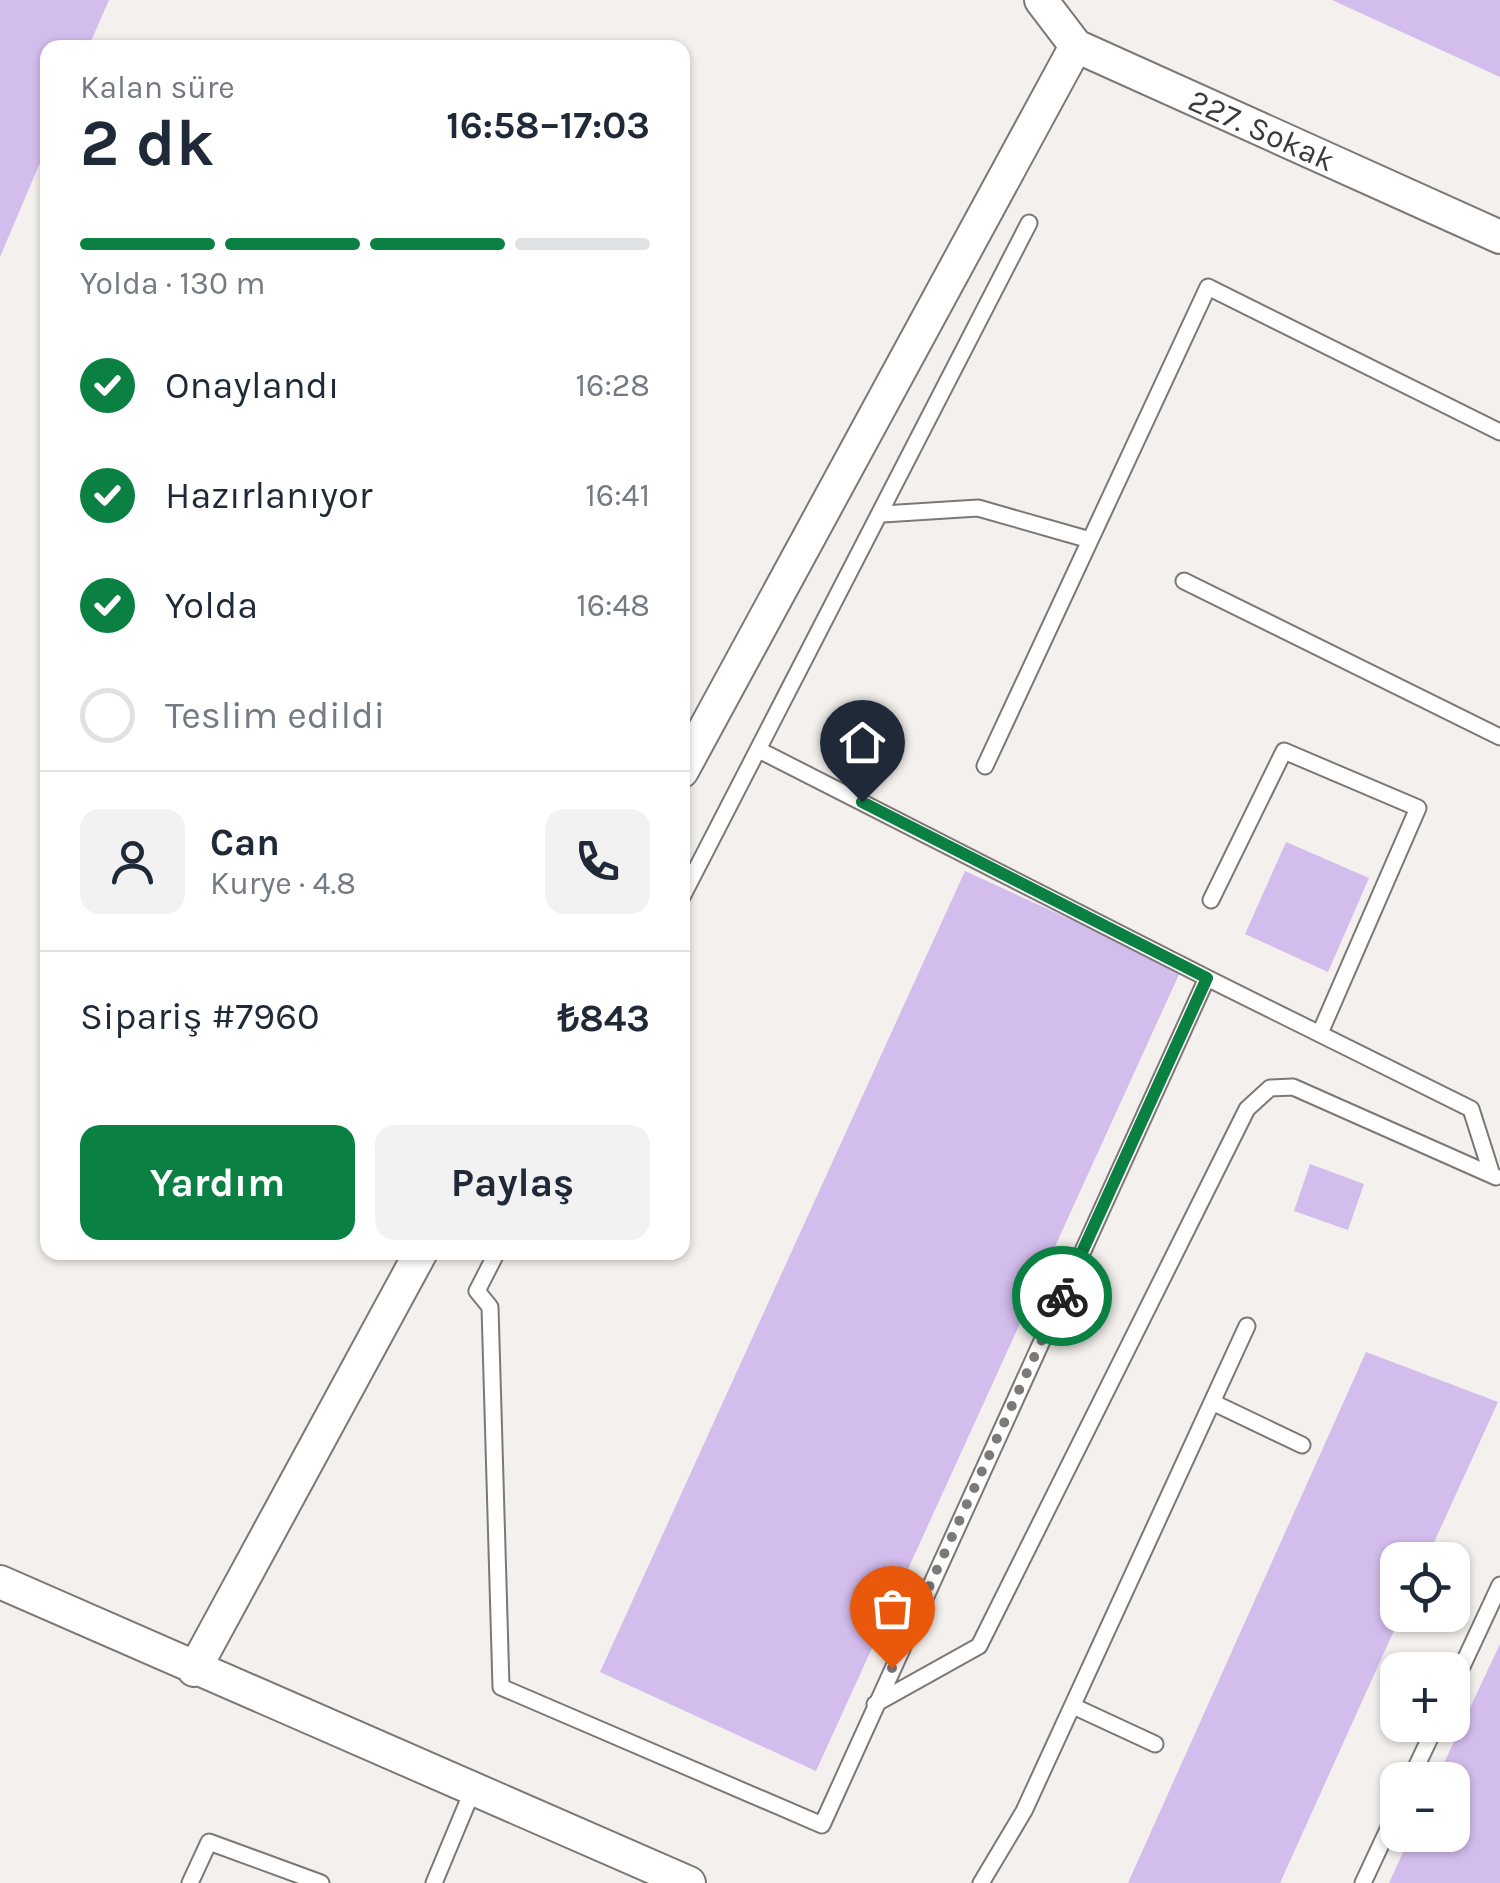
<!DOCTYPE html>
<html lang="tr">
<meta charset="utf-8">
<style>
:root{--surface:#fff;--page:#f2f2f3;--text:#1f2937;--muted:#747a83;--line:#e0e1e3;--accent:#0b8043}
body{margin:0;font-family:Karla,sans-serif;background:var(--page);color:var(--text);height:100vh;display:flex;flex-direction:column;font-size:38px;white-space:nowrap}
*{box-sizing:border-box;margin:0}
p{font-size:32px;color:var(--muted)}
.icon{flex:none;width:55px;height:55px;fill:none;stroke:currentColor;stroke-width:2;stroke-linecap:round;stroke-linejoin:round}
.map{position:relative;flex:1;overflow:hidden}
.sheet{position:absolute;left:40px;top:40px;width:650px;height:1220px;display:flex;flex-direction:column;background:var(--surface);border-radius:20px;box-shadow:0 2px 8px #0004}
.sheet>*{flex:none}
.buttons{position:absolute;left:1380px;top:1542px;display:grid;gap:20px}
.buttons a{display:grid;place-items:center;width:90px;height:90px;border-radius:20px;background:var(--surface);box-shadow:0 2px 8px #0004;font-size:50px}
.pin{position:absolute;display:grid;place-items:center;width:85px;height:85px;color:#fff;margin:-102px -42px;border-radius:50% 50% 50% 0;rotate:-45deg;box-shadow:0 0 10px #0007}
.pin .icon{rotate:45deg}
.courier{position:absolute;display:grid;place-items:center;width:100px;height:100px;margin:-50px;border:8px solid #0b8043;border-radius:50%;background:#fff;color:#222;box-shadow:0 2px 12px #0007}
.overview em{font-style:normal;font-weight:700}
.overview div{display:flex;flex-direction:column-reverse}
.overview{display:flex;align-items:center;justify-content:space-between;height:170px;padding:0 40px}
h1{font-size:65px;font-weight:700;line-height:75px}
.bar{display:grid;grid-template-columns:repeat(4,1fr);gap:15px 10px;align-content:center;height:120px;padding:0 40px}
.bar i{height:12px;border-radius:8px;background:var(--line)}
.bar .active{background:var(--accent)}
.bar p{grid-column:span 4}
.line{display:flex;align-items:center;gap:25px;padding:0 40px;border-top:2px solid var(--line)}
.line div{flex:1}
.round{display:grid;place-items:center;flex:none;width:105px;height:105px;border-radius:20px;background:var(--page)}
ol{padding:0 40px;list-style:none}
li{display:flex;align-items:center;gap:30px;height:110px}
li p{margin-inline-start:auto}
li .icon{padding:10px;border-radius:50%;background:var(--accent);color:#fff;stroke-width:4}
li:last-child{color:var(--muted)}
li i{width:55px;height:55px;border:5px solid var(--line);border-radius:50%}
.button{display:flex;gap:20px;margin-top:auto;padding:20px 40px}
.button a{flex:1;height:115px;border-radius:20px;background:var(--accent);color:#fff;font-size:40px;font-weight:700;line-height:115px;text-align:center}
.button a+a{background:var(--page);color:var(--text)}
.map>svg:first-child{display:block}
</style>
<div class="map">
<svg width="1500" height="1883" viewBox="0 0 1500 1883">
<rect width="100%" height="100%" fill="#f3f0ed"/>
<!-- building -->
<path fill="#d3bded" d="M0 0H109L88 48H48V144L0 257Z
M1332 0H1500V77Z
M1286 842 1369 878 1328 972 1245 934Z
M965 871 1181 970 816 1771 600 1672Z
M1310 1164 1364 1184 1348 1230 1294 1211Z
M1366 1352 1498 1402 1426 1560H1398V1615H1401L1280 1883H1128Z
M1500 1644V1883H1389L1411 1835H1452V1780H1436Z"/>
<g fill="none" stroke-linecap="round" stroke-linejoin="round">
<!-- service casing -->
<g stroke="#7b7875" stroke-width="19">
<path id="service" d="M883 514 978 508 1090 540
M1184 581 1500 737
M759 750 1207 978
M985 766 1208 287 1500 432
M682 897 1029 223
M1211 900 1284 751 1418 808 1320 1033
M497 1252 477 1291 490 1307 501 1687 822 1825 1207 978 1471 1109 1492 1175
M1212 1402 1302 1445
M1452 1688 1500 1585
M875 1704 979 1646 1247 1109 1270 1088 1293 1087 1496 1177
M1073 1706 1155 1744
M1410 1780 1436 1725
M190 1883 209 1842 321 1883
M434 1883 474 1787
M981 1883 1024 1811 1247 1326
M1363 1883 1398 1808"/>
</g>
<!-- minor casing -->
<g stroke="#7b7875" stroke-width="36">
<path id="minor" d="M1041 0 1076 46 1500 237
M682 771 1076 46
M0 1582 689 1883
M194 1670 421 1252"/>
</g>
<!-- service -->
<use href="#service" stroke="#fff" stroke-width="15"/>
<!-- minor -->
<use href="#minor" stroke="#fff" stroke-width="32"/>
</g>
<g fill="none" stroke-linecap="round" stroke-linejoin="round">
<!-- done -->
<path stroke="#7c7a79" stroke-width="10" stroke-dasharray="0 18" d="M892 1668 1062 1296"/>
<!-- route -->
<path stroke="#0b8043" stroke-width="12" d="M862 802 1207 978 1062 1296"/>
</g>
<g text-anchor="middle" stroke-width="8" stroke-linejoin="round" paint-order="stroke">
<!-- street labels -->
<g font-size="32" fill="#3c3b3a" stroke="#fff">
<text transform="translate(1262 130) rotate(24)" y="11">227. Sokak</text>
</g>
</g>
</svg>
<div class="buttons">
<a><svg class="icon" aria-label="locate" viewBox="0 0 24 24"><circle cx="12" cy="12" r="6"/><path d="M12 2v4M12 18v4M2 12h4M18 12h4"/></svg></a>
<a>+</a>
<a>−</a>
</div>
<div class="pin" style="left:892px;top:1668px;background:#ea580c"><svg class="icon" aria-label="bag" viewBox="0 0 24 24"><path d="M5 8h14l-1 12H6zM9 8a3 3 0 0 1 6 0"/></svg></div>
<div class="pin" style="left:862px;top:802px;background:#1f2937"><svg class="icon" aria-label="home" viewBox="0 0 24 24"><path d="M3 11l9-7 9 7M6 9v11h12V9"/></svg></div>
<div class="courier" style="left:1062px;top:1296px"><svg class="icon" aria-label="bike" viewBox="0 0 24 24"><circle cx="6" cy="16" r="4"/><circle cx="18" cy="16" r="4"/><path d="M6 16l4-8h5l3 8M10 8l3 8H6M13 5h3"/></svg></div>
<section class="sheet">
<div class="overview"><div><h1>2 dk</h1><p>Kalan süre</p></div><em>16:58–17:03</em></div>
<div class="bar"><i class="active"></i><i class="active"></i><i class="active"></i><i></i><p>Yolda · 130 m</p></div>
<ol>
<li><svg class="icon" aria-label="check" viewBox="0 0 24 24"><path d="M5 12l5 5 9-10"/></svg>Onaylandı<p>16:28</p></li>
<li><svg class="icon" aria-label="check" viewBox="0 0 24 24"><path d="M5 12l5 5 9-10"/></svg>Hazırlanıyor<p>16:41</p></li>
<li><svg class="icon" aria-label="check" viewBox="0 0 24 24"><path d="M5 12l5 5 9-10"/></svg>Yolda<p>16:48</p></li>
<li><i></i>Teslim edildi</li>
</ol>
<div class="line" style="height:180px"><a class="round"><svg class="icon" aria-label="person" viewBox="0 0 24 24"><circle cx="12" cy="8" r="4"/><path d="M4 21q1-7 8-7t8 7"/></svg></a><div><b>Can</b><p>Kurye · 4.8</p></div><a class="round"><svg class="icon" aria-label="phone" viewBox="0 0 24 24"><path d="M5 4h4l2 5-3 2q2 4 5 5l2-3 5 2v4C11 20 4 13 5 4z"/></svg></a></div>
<div class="line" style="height:130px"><div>Sipariş #7960</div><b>₺843</b></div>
<div class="button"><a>Yardım</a><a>Paylaş</a></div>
</section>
</div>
